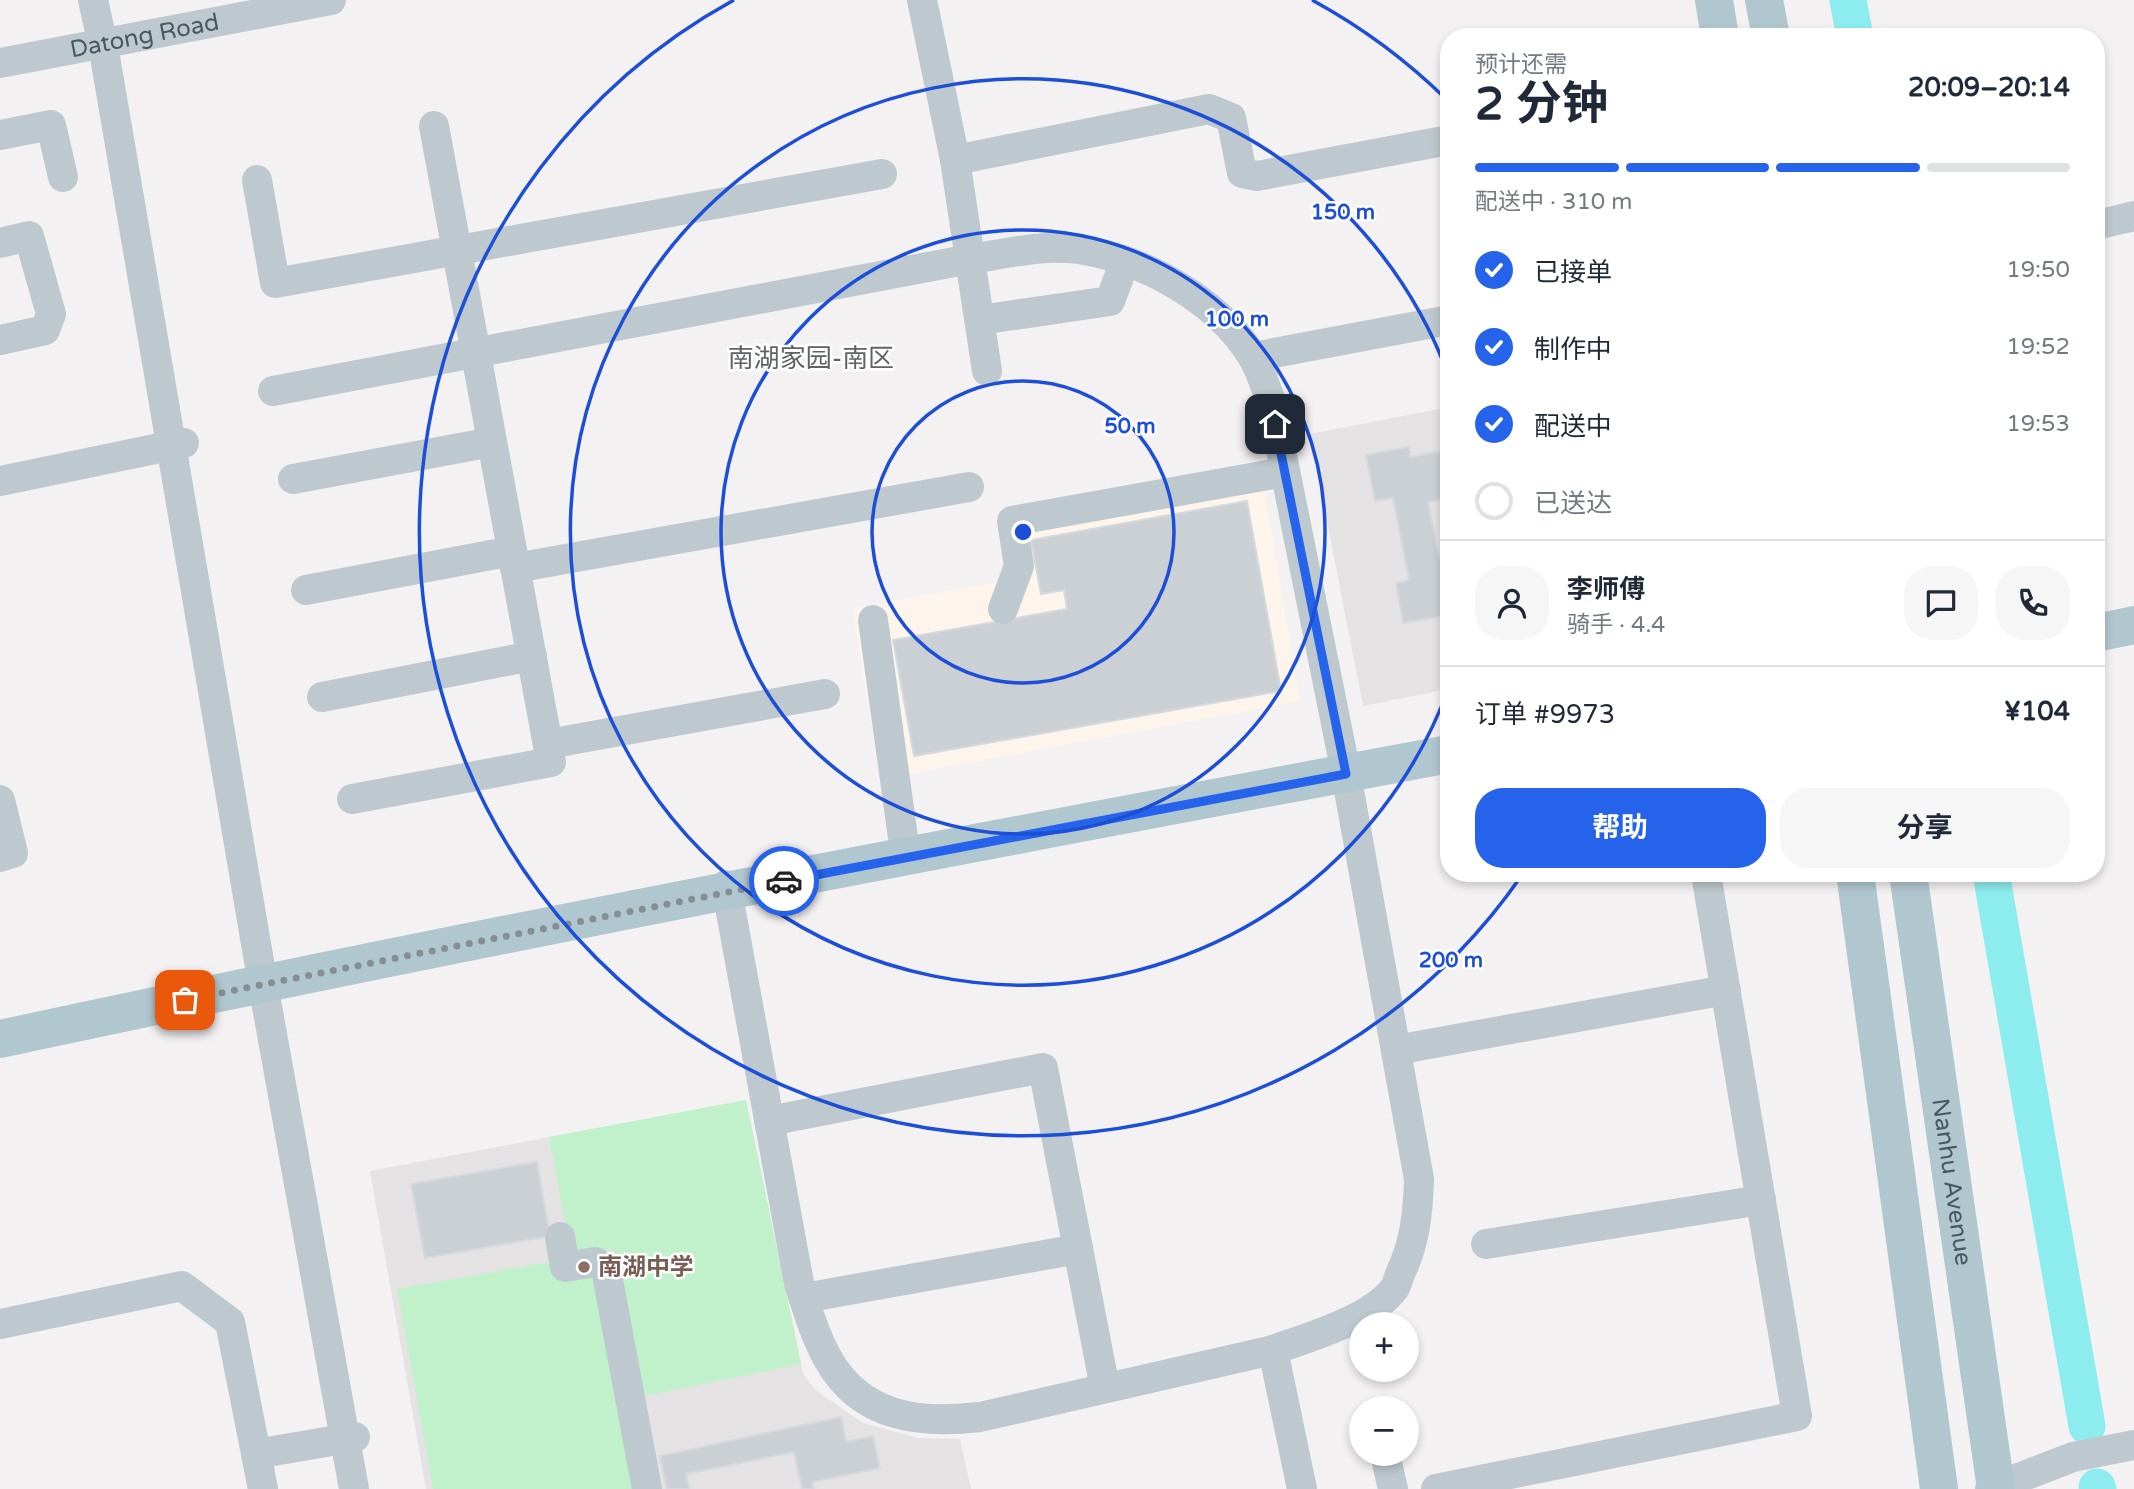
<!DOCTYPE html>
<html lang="zh">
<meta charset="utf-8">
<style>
:root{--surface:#fff;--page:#f6f6f7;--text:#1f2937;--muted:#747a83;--line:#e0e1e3;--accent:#2563eb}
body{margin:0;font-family:"Varela Round","Noto Sans SC",sans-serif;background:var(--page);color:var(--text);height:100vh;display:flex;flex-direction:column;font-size:26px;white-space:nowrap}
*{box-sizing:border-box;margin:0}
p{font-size:23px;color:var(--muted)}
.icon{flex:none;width:38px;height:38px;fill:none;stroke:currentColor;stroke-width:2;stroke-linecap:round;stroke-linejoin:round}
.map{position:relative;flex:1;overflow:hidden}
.details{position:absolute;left:1440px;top:28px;width:665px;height:854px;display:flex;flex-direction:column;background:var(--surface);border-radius:28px;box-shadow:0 4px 10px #0003}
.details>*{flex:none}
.tools{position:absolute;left:1349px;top:1312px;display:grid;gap:14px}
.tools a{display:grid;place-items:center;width:70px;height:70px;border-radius:50%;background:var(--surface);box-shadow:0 4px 10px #0003;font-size:35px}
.pin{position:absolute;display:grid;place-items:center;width:60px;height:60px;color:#fff;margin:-30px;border-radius:14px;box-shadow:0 4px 10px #0006}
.courier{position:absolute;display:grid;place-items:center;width:70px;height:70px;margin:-35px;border:5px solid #2563eb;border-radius:50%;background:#fff;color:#222;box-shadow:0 2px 9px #0007}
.headline em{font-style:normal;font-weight:700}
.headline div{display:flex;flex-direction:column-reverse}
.headline{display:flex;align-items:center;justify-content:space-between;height:119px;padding:0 35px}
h1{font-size:46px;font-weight:700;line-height:52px}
.bar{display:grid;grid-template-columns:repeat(4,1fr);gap:10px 7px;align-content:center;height:84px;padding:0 35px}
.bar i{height:9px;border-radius:5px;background:var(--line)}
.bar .selected{background:var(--accent)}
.bar p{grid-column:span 4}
.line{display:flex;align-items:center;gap:18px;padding:0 35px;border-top:2px solid var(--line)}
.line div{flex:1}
.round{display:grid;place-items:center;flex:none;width:74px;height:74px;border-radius:28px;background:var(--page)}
ol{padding:0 35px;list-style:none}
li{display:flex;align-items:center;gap:21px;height:77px}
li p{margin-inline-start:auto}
li .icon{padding:7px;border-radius:50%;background:var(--accent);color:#fff;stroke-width:4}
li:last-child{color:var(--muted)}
li i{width:38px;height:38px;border:4px solid var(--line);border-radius:50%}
.action{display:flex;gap:14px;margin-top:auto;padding:14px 35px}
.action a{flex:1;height:80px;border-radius:28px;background:var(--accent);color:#fff;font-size:28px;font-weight:700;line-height:80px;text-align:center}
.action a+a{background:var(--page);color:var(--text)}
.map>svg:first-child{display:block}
</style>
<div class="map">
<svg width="2134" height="1489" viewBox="0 0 2134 1489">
<rect width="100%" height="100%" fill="#f4f1f2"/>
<!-- commercial -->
<path fill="#fdf5ec" d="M1263 484 1300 701 881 779 852 609 1030 576 1022 527Z"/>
<!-- education -->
<path fill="#e5e2e4" d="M1449 407V689L1363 706 1310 434Z
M746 1100 803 1373 814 1389 863 1423 918 1438 960 1439 971 1489H426L370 1171Z"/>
<!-- green -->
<path fill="#c0f1ca" d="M746 1100 801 1364 640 1397 613 1249 579 1256 570 1248 549 1137Z
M556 1261 590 1274 598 1280 639 1489H433L397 1289Z"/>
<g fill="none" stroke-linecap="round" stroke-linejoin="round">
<!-- river -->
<path stroke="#8dedee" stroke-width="37" d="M1848 0 1855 37
M1991 873 2087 1426
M2097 1487 2098 1489"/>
</g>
<!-- building -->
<path fill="#cbd0d4" stroke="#d5d9dd" stroke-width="2" d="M1409 447 1410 457 1449 450V498L1428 502 1439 557 1449 555V615L1403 623 1396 583 1409 580 1393 498 1375 501 1366 455Z
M1247 501 1281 691 914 756 893 640 1067 609 1064 590 1041 594 1031 540Z
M537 1162 550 1236 425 1258 411 1184Z
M841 1417 846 1442 873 1436 880 1468 812 1482 814 1489H802L794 1452 686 1474 689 1489H667L660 1456Z"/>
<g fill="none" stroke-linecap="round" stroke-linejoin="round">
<!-- minor -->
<g stroke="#bdc9ce" stroke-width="30">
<path d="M93 0 103 45 261 973 354 1489"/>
<path d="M922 0 955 160 970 259C1005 254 1043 244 1078 249 1143 259 1217 299 1252 356 1260 369 1265 386 1271 401L1345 768 1419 1179C1418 1213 1415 1243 1400 1274 1398 1279 1397 1285 1394 1289 1370 1320 1309 1337 1273 1350L1302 1489"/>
<path id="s1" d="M0 63 331 0"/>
<path d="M0 135 51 125 63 177"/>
<path d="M955 160 1209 109 1231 118 1242 173 1257 176 1449 140"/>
<path d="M257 180 275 283 882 174"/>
<path d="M2096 225 2134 216"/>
<path d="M0 243 29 236 51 314 45 330 0 340"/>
<path d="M980 320 1110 301 1125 261"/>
<path d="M1253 357 1449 320"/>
<path d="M273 391 970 259 987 371"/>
<path d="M293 479 492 442"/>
<path d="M0 481 184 443"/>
<path d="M515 568 969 487"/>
<path d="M306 590 512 551"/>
<path d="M1003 609 1019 566 1012 521 1285 472"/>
<path d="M873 620 905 852"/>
<path d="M322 697 532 656"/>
<path d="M548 744 825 694"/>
<path d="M352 799 551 762 434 126"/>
<path d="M0 800 13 853 0 857"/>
<path d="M726 885 799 1283C807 1309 815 1336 828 1359 861 1418 920 1424 980 1417L1273 1350"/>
<path d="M1396 1050 1726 990"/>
<path d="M769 1121 1043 1068 1105 1388"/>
<path d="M560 1237 565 1267 595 1262 606 1269 647 1489"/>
<path d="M1486 1244 1761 1200"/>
<path d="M804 1298 1078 1249"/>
<path d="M0 1324 182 1286 230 1322 263 1489"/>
<path d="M256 1454 355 1437"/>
<path d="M1385 1454 1393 1489"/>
<path d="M1436 1489 1797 1416 1707 880"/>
<path d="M1990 1489 2073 1457 2134 1445"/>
</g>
<!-- major -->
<g stroke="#b1c7d0" stroke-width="38">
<path d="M1714 0 1720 37"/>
<path d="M1764 0 1771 37"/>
<path d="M2096 633 2134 625"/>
<path d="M1855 873 1939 1489"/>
<path id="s2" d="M1908 873 1996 1489"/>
<path d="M0 1039C481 936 965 844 1449 754"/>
</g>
</g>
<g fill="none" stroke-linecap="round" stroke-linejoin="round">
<!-- done -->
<path stroke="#858e93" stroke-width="7" stroke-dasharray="0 12.6" d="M185 1000 784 881"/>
<!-- route -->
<path stroke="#2563eb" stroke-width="9" d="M784 881 1346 774 1275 424"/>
</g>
<!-- distance rings -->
<g fill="none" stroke="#1d4ed8" stroke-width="3.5">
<circle cx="1023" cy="532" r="151"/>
<circle cx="1023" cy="532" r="302"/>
<path d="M1449 687A453 453 0 1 1 1449 377"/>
<path d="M1522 875A605 605 0 1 1 734 0M1312 0A605 605 0 0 1 1447 100"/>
</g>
<!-- markers -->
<circle fill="#8d6e63" stroke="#fff" stroke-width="2.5" cx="584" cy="1267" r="7"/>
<g text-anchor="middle" stroke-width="5" stroke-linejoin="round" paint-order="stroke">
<!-- street labels -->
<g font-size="24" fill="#495960" stroke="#fff">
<text dy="8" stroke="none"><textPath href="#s1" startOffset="147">Datong Road</textPath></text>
<text dy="8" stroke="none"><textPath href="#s2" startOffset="312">Nanhu Avenue</textPath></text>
</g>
<!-- education labels -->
<g font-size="24" font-weight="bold" fill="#785e54" stroke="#fff" text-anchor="start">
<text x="598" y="1275">南湖中学</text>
</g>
<!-- neighbourhood labels -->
<g font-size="26" fill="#5e6367" stroke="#fff">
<text x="811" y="367">南湖家园-南区</text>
</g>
</g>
<circle cx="1023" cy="532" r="10" fill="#1d4ed8" stroke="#fff" stroke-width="3.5"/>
<g font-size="21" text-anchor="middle" font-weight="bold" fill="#1d4ed8" stroke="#fff" stroke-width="5" stroke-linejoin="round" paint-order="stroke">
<text x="1343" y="219">150 m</text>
<text x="1237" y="326">100 m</text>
<text x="1130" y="433">50 m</text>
<text x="1451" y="967">200 m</text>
</g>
</svg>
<div class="tools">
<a>+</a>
<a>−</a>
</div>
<div class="pin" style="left:185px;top:1000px;background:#ea580c"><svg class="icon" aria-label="bag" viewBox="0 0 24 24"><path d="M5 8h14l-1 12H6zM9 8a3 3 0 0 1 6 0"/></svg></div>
<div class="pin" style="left:1275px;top:424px;background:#1f2937"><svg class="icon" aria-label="home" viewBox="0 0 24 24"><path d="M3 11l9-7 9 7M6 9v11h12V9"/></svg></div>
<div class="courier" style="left:784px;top:881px"><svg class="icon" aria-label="car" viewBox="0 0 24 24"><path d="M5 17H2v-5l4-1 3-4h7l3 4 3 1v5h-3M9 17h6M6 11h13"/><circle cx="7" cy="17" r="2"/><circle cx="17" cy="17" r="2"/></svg></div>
<section class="details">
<div class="headline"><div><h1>2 分钟</h1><p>预计还需</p></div><em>20:09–20:14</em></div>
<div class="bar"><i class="selected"></i><i class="selected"></i><i class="selected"></i><i></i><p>配送中 · 310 m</p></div>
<ol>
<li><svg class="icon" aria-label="check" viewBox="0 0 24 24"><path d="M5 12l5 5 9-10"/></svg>已接单<p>19:50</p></li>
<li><svg class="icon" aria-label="check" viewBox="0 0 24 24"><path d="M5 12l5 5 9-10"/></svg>制作中<p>19:52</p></li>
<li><svg class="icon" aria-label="check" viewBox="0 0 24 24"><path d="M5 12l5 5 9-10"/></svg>配送中<p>19:53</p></li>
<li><i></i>已送达</li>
</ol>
<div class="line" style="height:126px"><a class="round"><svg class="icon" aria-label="person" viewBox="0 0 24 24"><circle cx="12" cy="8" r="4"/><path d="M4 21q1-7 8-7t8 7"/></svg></a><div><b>李师傅</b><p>骑手 · 4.4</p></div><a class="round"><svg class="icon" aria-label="chat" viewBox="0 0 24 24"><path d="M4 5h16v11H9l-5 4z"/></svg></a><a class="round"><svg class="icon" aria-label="phone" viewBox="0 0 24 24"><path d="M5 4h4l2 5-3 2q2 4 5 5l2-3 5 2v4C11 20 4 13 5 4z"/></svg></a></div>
<div class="line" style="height:91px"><div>订单 #9973</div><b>¥104</b></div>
<div class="action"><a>帮助</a><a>分享</a></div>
</section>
</div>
